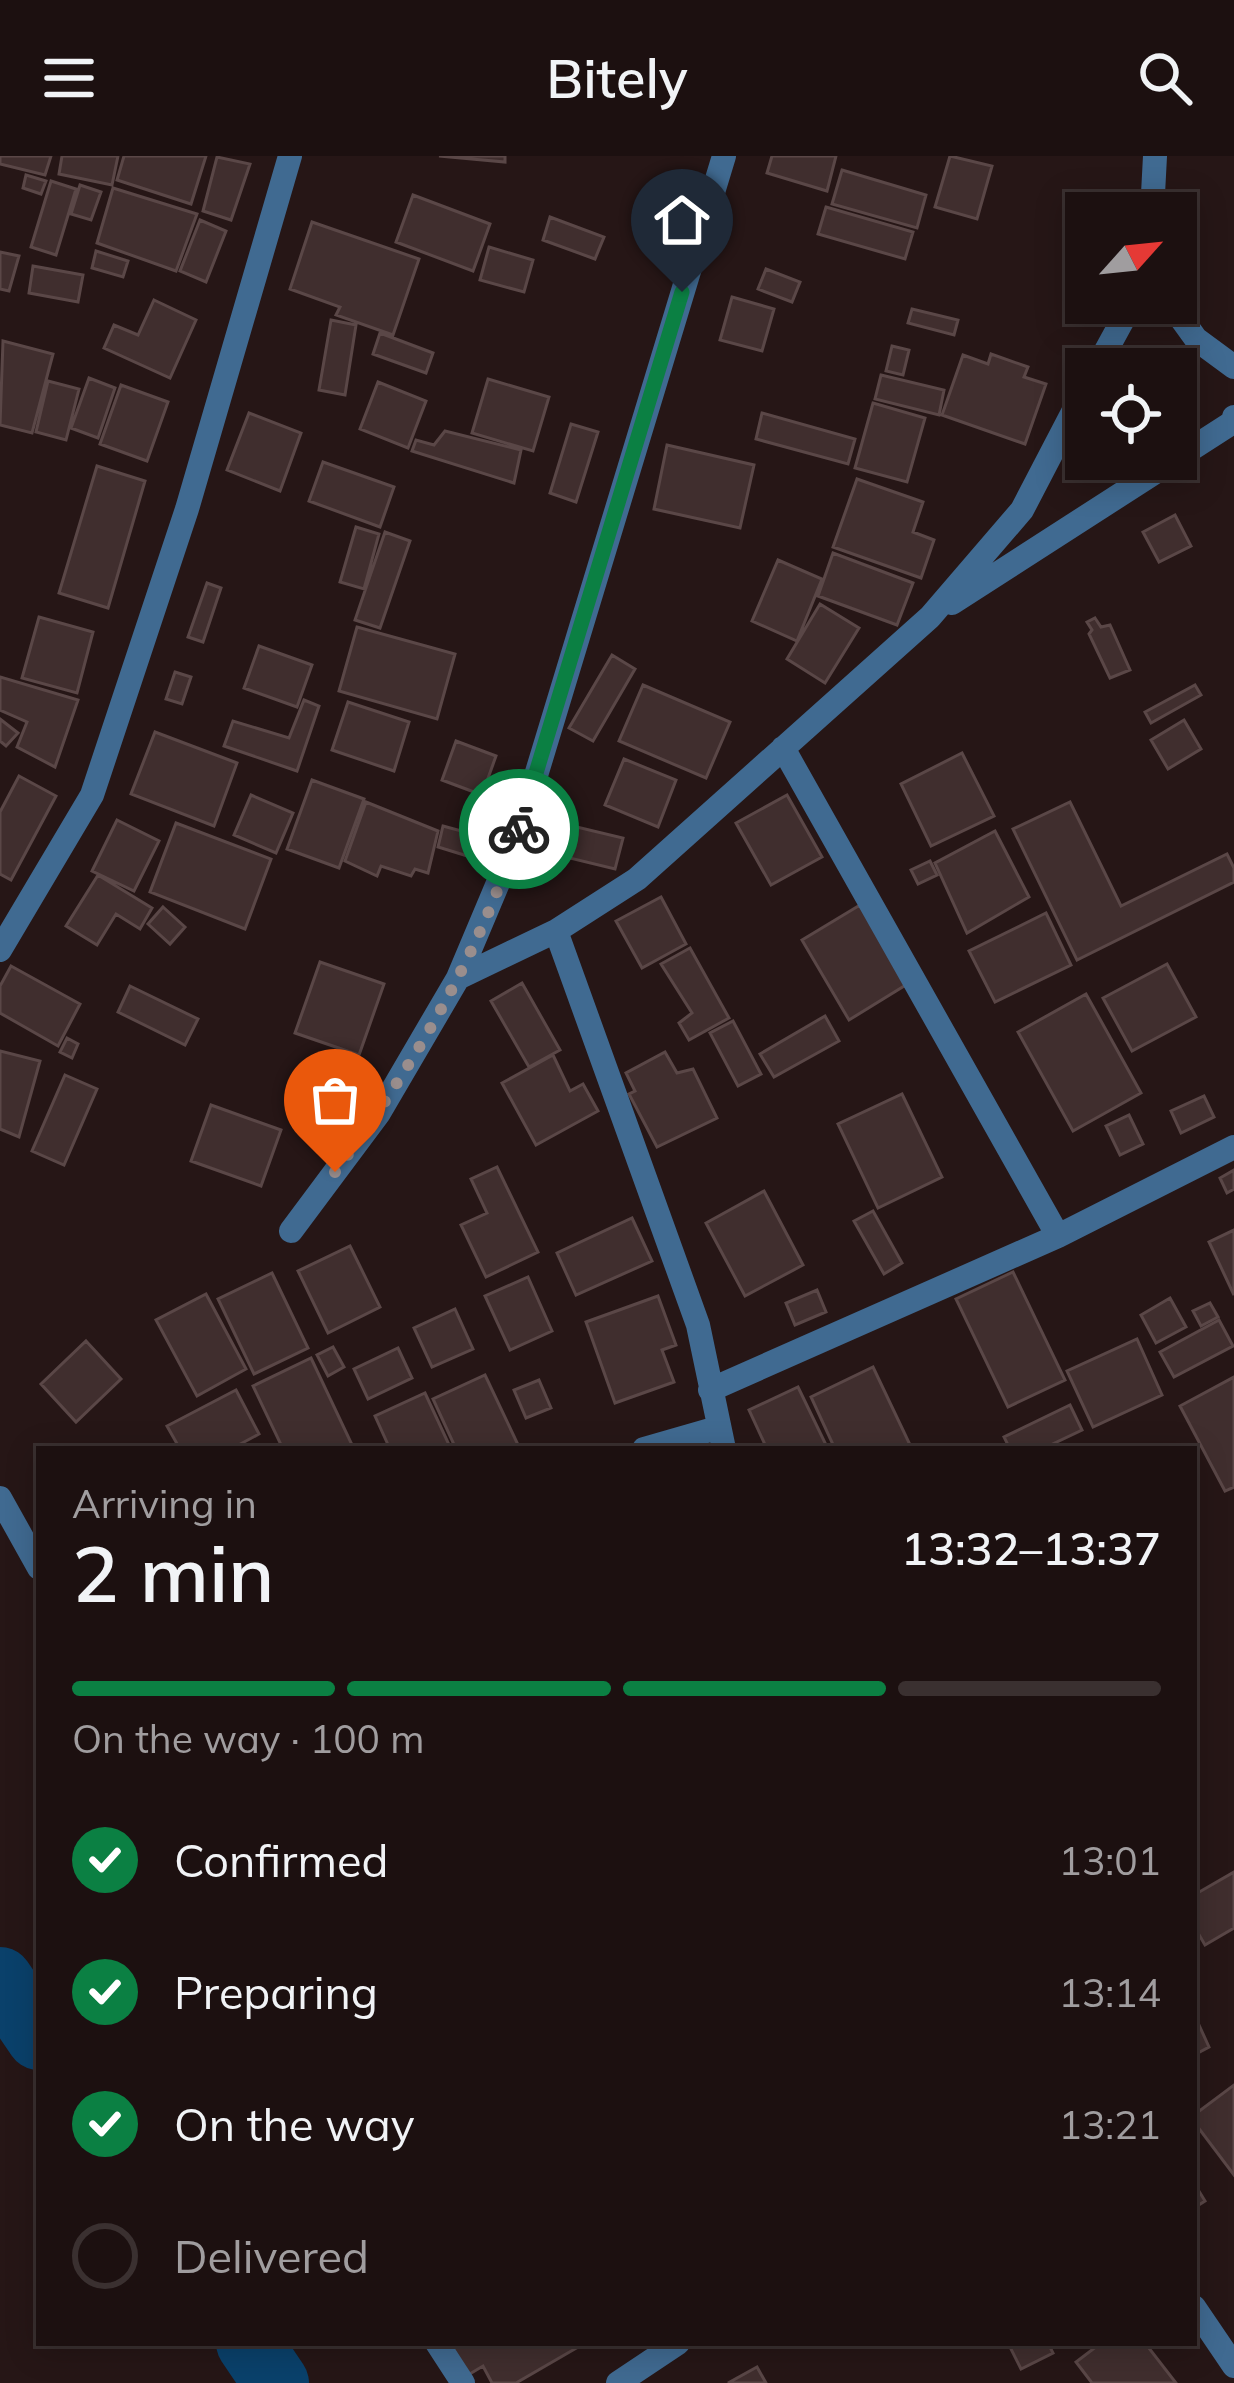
<!DOCTYPE html>
<meta charset="utf-8">
<style>
:root{--surface:#1c1010;--page:#251919;--text:#f1f3f6;--muted:#a09d9f;--line:#3a3030;--accent:#0b8043}
body{margin:0;font-family:Mulish,sans-serif;background:var(--page);color:var(--text);height:100vh;display:flex;flex-direction:column;font-size:45px;white-space:nowrap}
*{box-sizing:border-box;margin:0}
p{font-size:39px;color:var(--muted)}
.icon{flex:none;width:66px;height:66px;fill:none;stroke:currentColor;stroke-width:2;stroke-linecap:round;stroke-linejoin:round}
.map{position:relative;flex:1;overflow:hidden}
.sheet{position:absolute;left:36px;top:1290px;width:1161px;height:900px;display:flex;flex-direction:column;background:var(--surface);border-radius:0px;box-shadow:0 6px 30px #0003,0 0 0 3px var(--line)}
.sheet>*{flex:none}
.needle{width:78px;rotate:63deg}
.fabs{position:absolute;left:1065px;top:36px;display:grid;gap:24px}
.fabs a{display:grid;place-items:center;width:132px;height:132px;border-radius:0px;background:var(--surface);box-shadow:0 6px 30px #0003,0 0 0 3px var(--line);font-size:60px}
.pin{position:absolute;display:grid;place-items:center;width:102px;height:102px;color:#fff;margin:-123px -51px;border-radius:50% 50% 50% 0;rotate:-45deg;box-shadow:0 0 12px #0007}
.pin .icon{rotate:45deg}
.courier{position:absolute;display:grid;place-items:center;width:120px;height:120px;margin:-60px;border:9px solid #0b8043;border-radius:50%;background:#fff;color:#222;box-shadow:0 3px 15px #0007}
.summary em{font-style:normal;font-weight:600}
.summary div{display:flex;flex-direction:column-reverse}
.summary{display:flex;align-items:center;justify-content:space-between;height:204px;padding:0 36px}
h1{font-size:78px;font-weight:600;line-height:90px}
.bar{display:grid;grid-template-columns:repeat(4,1fr);gap:18px 12px;align-content:center;height:144px;padding:0 36px}
.bar i{height:15px;border-radius:9px;background:var(--line)}
.bar .selected{background:var(--accent)}
.bar p{grid-column:span 4}
ol{padding:0 36px;list-style:none}
li{display:flex;align-items:center;gap:36px;height:132px}
li p{margin-inline-start:auto}
li .icon{padding:12px;border-radius:50%;background:var(--accent);color:#fff;stroke-width:4}
li:last-child{color:var(--muted)}
li i{width:66px;height:66px;border:6px solid var(--line);border-radius:50%}
header{display:flex;justify-content:space-between;align-items:center;height:156px;padding:0 36px;background:var(--surface);font-size:54px;font-weight:600}
.map>svg:first-child{display:block}
</style>
<header><svg class="icon" aria-label="menu" viewBox="0 0 24 24"><path d="M4 6h16M4 12h16M4 18h16"/></svg>Bitely<svg class="icon" aria-label="search" viewBox="0 0 24 24"><circle cx="10" cy="10" r="6"/><path d="M15 15l6 6"/></svg></header>
<div class="map">
<svg width="1234" height="2227" viewBox="0 0 1234 2227">
<rect width="100%" height="100%" fill="#261616"/>
<g fill="none" stroke-linecap="round" stroke-linejoin="round">
<!-- river -->
<path stroke="#0a416b" stroke-width="66" d="M0 1824 39 1881
M249 2187 276 2227"/>
</g>
<!-- building -->
<path fill="#402e2e" stroke="#5a4747" stroke-width="3" d="M0 0H51L45 19 0 8Z
M62 0H118L112 29 59 18Z
M124 0H206L191 48 117 24Z
M439 0H505V6Z
M772 0H836L827 35 767 17Z
M950 0 992 10 977 63 935 51Z
M217 1 250 8 231 64 203 55Z
M842 14 926 39 917 72 832 48Z
M26 19 46 25 41 38 23 32Z
M51 25 76 33 56 99 31 91Z
M80 29 101 36 91 64 71 58Z
M113 32 197 58 176 115 97 87Z
M413 39 490 68 473 115 396 86Z
M826 51 913 76 905 103 818 78Z
M550 61 604 81 595 103 543 84Z
M200 64 226 75 206 126 180 115Z
M312 66 419 103 393 179 336 159 340 151 290 133Z
M489 91 533 104 524 136 480 124Z
M96 95 128 105 123 121 92 112Z
M0 96 19 100 9 135 0 133Z
M33 110 83 119 78 146 29 137Z
M766 113 800 126 792 146 758 133Z
M732 141 774 153 762 195 720 184Z
M154 144 196 164 170 222 104 192 114 169 138 179Z
M912 153 958 164 954 179 908 167Z
M331 164 356 169 345 239 319 234Z
M380 177 433 197 426 217 373 198Z
M3 185 53 198 32 277 0 269Z
M892 190 909 194 903 219 886 215Z
M1152 195 1164 213H1126Z
M991 198 1028 211 1024 221 1046 228 1025 288 942 259 963 199 988 208Z
M881 219 944 234 939 259 875 243Z
M89 222 115 232 98 282 71 272Z
M488 223 549 241 533 295 472 277Z
M48 225 79 233 66 284 36 276Z
M378 226 426 245 408 292 360 273Z
M121 229 168 246 147 305 100 288Z
M873 247 925 262 907 326 855 312Z
M249 257 301 277 280 335 227 314Z
M762 257 855 283 848 308 756 283Z
M571 268 598 276 576 346 550 337Z
M445 275 521 294 514 327 412 295 416 284 434 289Z
M667 289 754 309 740 372 654 353Z
M323 306 394 331 380 371 309 345Z
M97 310 145 325 108 452 59 437Z
M857 323 923 346 913 376 934 384 921 422 833 391Z
M1175 359 1191 390 1159 406 1143 376Z
M356 371 379 378 364 433 340 426Z
M385 376 410 385 380 472 355 464Z
M833 397 913 427 897 469 818 440Z
M778 404 822 423 797 485 752 465Z
M207 427 221 432 203 486 188 481Z
M820 448 859 472 825 527 787 503Z
M39 461 93 476 77 537 22 522Z
M1095 462 1101 471 1110 469 1130 514 1110 522 1089 478 1092 474 1087 466Z
M357 471 455 498 437 563 339 535Z
M259 490 312 509 297 551 244 532Z
M612 499 635 513 593 585 569 572Z
M175 516 191 521 182 548 166 543Z
M0 521 78 544 55 611 17 591 27 566 0 554Z
M643 529 730 566 706 622 619 585Z
M1195 529 1201 539 1151 567 1145 556Z
M304 544 319 550 297 615 224 590 233 565 289 582Z
M348 546 409 566 394 615 332 594Z
M0 563 18 577 6 590 0 585Z
M1184 564 1201 593 1168 613 1151 584Z
M155 576 237 607 214 670 131 638Z
M456 585 496 600 482 639 442 624Z
M962 597 994 660 931 690 901 628Z
M624 603 676 624 658 671 605 649Z
M19 620 56 640 11 724 0 718V656Z
M312 624 364 643 339 712 287 693Z
M251 639 293 657 276 697 234 679Z
M787 639 822 701 771 729 736 667Z
M366 646 438 675 428 717 415 713 411 720 381 710 377 720 345 705Z
M1070 646 1121 750 1227 698 1234 712V726L1077 804 1013 673Z
M117 664 159 685 134 735 92 715Z
M176 667 271 703 245 773 150 736Z
M560 667 623 682 615 713 553 698Z
M443 670 480 680 474 702 438 691Z
M995 675 1029 741 967 777 935 707Z
M930 705 937 719 918 728 911 714Z
M98 719 152 752 140 773 116 758 97 789 66 770Z
M661 741 686 788 642 812 616 765Z
M860 749 909 827 849 864 802 784Z
M163 751 185 771 170 788 148 768Z
M1046 757 1071 809 995 846 969 795Z
M690 792 729 862 689 884 679 867 692 857 661 808Z
M320 806 384 828 359 899 295 877Z
M1167 808 1196 861 1132 895 1103 842Z
M11 810 80 848 58 890 0 857V830Z
M522 827 560 894 529 911 491 845Z
M130 830 198 863 185 889 118 856Z
M1086 838 1141 937 1073 975 1018 876Z
M825 860 839 885 774 921 760 898Z
M733 865 761 918 738 930 710 877Z
M67 882 78 888 72 902 60 896Z
M0 895 40 905 19 981 0 973Z
M665 896 677 917 693 913 717 962 657 991 629 938 635 935 626 917Z
M553 899 570 935 583 928 598 955 536 989 502 927Z
M65 919 97 933 64 1009 32 995Z
M902 938 942 1021 878 1052 838 968Z
M1204 940 1214 961 1181 977 1171 955Z
M211 949 281 974 261 1030 191 1005Z
M1129 959 1143 988 1120 999 1106 970Z
M497 1011 538 1096 486 1121 461 1069 487 1057 471 1023Z
M1234 1014V1033L1227 1037 1220 1022Z
M764 1035 803 1109 745 1140 706 1067Z
M873 1055 902 1107 884 1118 854 1065Z
M632 1062 652 1105 576 1139 557 1097Z
M1234 1074V1139L1209 1086Z
M350 1090 380 1151 328 1177 298 1115Z
M1013 1116 1065 1224 1008 1251 956 1143Z
M272 1117 308 1192 254 1218 218 1143Z
M528 1121 552 1175 510 1194 485 1140Z
M817 1134 826 1156 795 1169 786 1147Z
M206 1138 246 1213 197 1240 156 1164Z
M658 1140 676 1189 662 1194 674 1226 615 1247 586 1166Z
M1170 1142 1186 1171 1156 1187 1141 1159Z
M1210 1147 1218 1161 1201 1170 1193 1155Z
M455 1153 473 1193 432 1211 414 1172Z
M1219 1164 1233 1190 1174 1221 1160 1196Z
M1137 1183 1162 1239 1093 1271 1067 1215Z
M86 1185 121 1223 76 1266 41 1228Z
M333 1191 344 1211 328 1220 317 1199Z
M398 1192 412 1222 368 1243 354 1213Z
M311 1202 354 1293H283L253 1230Z
M873 1211 912 1293H835L811 1241Z
M485 1219 520 1293H456L433 1243Z
M1234 1221V1331L1225 1335 1180 1250Z
M539 1224 551 1252 526 1262 514 1234Z
M798 1231 828 1293H767L749 1254Z
M236 1234 259 1278 231 1293H180L167 1270Z
M425 1237 451 1293H390L375 1260Z
M1070 1249 1082 1274 1042 1293H1010L1004 1281Z
M1234 1716V1772L1205 1789 1194 1770V1739Z
M1194 1858 1209 1891 1194 1899Z
M1234 1929V2019L1194 1966V1959Z
M1194 2027 1205 2045 1194 2052Z
M450 2187H585L516 2227H492L483 2210 468 2219Z
M1008 2187H1048L1053 2197 1021 2213Z
M1101 2187H1145L1176 2227H1092L1076 2206Z
M757 2211 766 2227H728Z"/>
<g fill="none" stroke-linecap="round" stroke-linejoin="round">
<!-- minor -->
<path stroke="#406a91" stroke-width="24" d="M1152 57 1155 0
M1170 147 1196 183 1234 211
M1096 213 1132 147
M952 447 1233 266 1234 261
M783 592 1058 1080
M556 775 698 1169 724 1293
M0 794 92 639 187 353 290 0
M458 822 556 775 637 723 930 461 1022 354 1086 231
M291 1075 379 957 458 822 517 682 724 0
M710 1234 1058 1080 1234 991
M644 1293 717 1272
M0 1342 39 1412
M1194 2151 1234 2210
M437 2187 463 2227
M618 2227 678 2187"/>
</g>
<g fill="none" stroke-linecap="round" stroke-linejoin="round">
<!-- done -->
<path stroke="#9a8e8d" stroke-width="12" stroke-dasharray="0 21.6" d="M335 1016C412 913 481 796 519 673"/>
<!-- route -->
<path stroke="#0b8043" stroke-width="15" d="M519 673 682 136"/>
</g>
</svg>
<div class="fabs">
<a><svg class="needle" viewBox="-14 -14 28 28"><path d="M0-13l5 13h-10z" fill="#e53935"/><path d="M0 13l5-13h-10z" fill="#a09d9f"/></svg></a>
<a><svg class="icon" aria-label="locate" viewBox="0 0 24 24"><circle cx="12" cy="12" r="6"/><path d="M12 2v4M12 18v4M2 12h4M18 12h4"/></svg></a>
</div>
<div class="pin" style="left:335px;top:1016px;background:#ea580c"><svg class="icon" aria-label="bag" viewBox="0 0 24 24"><path d="M5 8h14l-1 12H6zM9 8a3 3 0 0 1 6 0"/></svg></div>
<div class="pin" style="left:682px;top:136px;background:#1f2937"><svg class="icon" aria-label="home" viewBox="0 0 24 24"><path d="M3 11l9-7 9 7M6 9v11h12V9"/></svg></div>
<div class="courier" style="left:519px;top:673px"><svg class="icon" aria-label="bike" viewBox="0 0 24 24"><circle cx="6" cy="16" r="4"/><circle cx="18" cy="16" r="4"/><path d="M6 16l4-8h5l3 8M10 8l3 8H6M13 5h3"/></svg></div>
<section class="sheet">
<div class="summary"><div><h1>2 min</h1><p>Arriving in</p></div><em>13:32–13:37</em></div>
<div class="bar"><i class="selected"></i><i class="selected"></i><i class="selected"></i><i></i><p>On the way · 100 m</p></div>
<ol>
<li><svg class="icon" aria-label="check" viewBox="0 0 24 24"><path d="M5 12l5 5 9-10"/></svg>Confirmed<p>13:01</p></li>
<li><svg class="icon" aria-label="check" viewBox="0 0 24 24"><path d="M5 12l5 5 9-10"/></svg>Preparing<p>13:14</p></li>
<li><svg class="icon" aria-label="check" viewBox="0 0 24 24"><path d="M5 12l5 5 9-10"/></svg>On the way<p>13:21</p></li>
<li><i></i>Delivered</li>
</ol>
</section>
</div>
